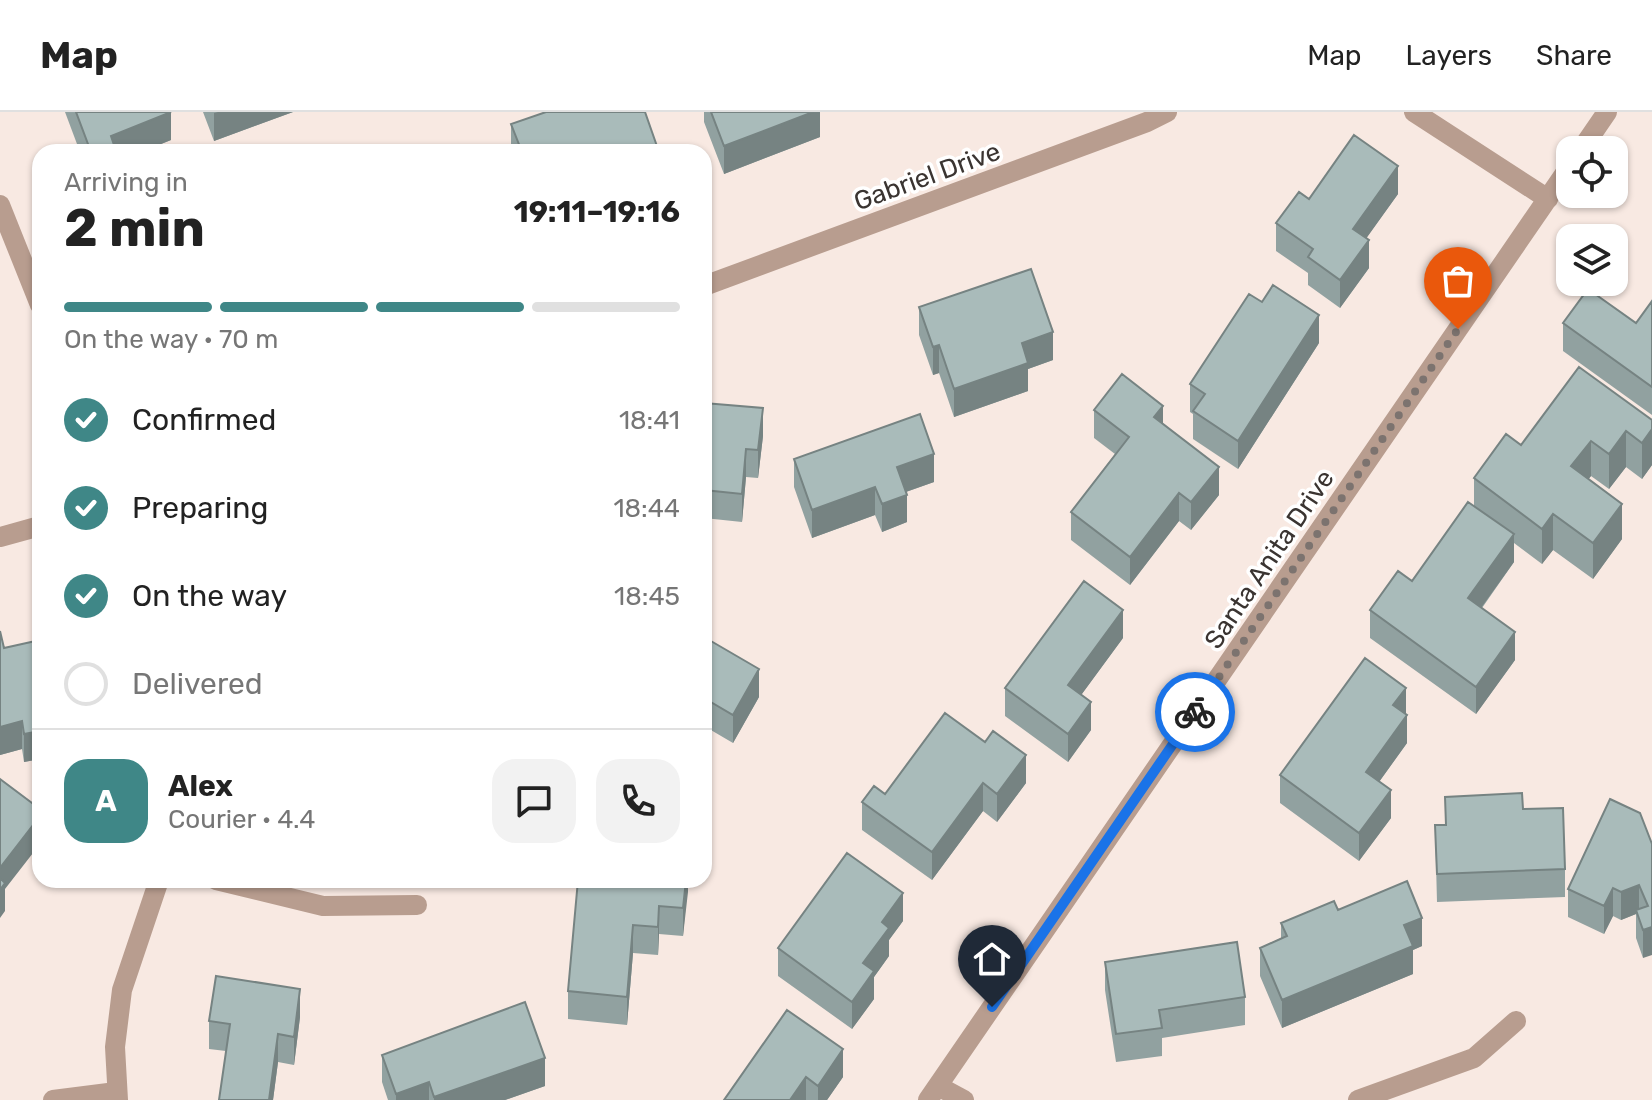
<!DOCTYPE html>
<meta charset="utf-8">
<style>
:root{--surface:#fff;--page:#f2f2f2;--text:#222;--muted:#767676;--line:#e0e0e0;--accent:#3f8787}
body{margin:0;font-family:Rubik,sans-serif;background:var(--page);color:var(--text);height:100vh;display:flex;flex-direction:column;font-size:30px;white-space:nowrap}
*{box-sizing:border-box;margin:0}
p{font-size:26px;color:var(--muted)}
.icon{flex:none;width:44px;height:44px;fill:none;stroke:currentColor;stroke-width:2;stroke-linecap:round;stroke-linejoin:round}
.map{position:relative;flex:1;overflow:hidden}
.drawer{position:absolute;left:32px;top:32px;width:680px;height:744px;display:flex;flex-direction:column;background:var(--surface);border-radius:24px;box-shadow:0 2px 6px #0004}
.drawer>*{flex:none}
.fabs{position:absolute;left:1556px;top:24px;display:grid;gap:16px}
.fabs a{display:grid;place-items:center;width:72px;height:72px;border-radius:16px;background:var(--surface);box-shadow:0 2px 6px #0004;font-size:40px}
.pin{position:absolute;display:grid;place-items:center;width:68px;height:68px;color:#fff;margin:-82px -34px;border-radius:50% 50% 50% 0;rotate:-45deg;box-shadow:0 0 8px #0007}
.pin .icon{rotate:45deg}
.courier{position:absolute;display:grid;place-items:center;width:80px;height:80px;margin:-40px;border:6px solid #1a73e8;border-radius:50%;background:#fff;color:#222;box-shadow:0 2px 10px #0007}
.overview em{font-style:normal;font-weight:700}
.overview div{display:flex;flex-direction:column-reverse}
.overview{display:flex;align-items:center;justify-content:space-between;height:136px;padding:0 32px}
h1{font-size:52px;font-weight:700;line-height:60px}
.bar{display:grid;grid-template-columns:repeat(4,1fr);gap:12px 8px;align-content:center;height:96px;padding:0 32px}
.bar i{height:10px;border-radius:6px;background:var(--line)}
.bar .selected{background:var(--accent)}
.bar p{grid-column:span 4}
.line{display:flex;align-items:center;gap:20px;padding:0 32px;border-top:2px solid var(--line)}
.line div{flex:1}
.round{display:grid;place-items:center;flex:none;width:84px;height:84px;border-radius:24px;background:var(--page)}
ol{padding:0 32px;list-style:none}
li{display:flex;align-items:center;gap:24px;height:88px}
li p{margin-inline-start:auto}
li .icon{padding:8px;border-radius:50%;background:var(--accent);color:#fff;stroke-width:4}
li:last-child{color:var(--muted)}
li i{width:44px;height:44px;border:4px solid var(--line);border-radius:50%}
header{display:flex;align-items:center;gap:48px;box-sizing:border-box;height:112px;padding:0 40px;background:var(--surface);border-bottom:2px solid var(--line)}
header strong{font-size:38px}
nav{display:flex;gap:44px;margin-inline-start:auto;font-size:28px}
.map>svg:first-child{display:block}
</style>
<header>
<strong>Map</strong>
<nav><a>Map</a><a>Layers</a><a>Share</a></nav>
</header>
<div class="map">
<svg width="1652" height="988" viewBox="0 0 1652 988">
<rect width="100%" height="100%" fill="#f8e9e2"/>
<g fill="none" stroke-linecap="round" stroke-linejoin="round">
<!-- minor -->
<path stroke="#b89d8f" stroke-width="20" d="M1414 0 1548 87
M1581 38 1607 0
M0 93 40 193
M704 174 1147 10 1167 0
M0 425 40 414
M216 768 323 794 417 793
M938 974 964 988
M53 988 116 980
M118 988 115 935 122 878 159 768
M928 988 1570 54
M1358 988 1474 946 1516 909"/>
</g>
<!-- wall -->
<path fill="#91a1a0" d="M65 0H171V28L141 40H80Z
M203 0H293L214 29Z
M704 0H820V25L724 62 704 10Z
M511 12 659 40H511Z
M1398 82 1366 126 1369 156 1340 196 1308 173V161L1276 139V111L1309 87Z
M1652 189V303L1563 239V211H1636Z
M919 195 1053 248 1028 257V279L954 305 939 261 933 263 919 223Z
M1319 231 1238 357 1193 327V302L1190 300V272Z
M704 291 763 324 758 366 746 365 742 410 704 406Z
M1094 298 1163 312 1219 383 1191 418 1179 409 1130 473 1071 428V400L1115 342 1094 326Z
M1652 308V353L1642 367 1626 355 1609 377 1591 364 1588 367 1622 427 1593 467 1553 438 1542 452 1514 431V450L1482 496 1515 548 1476 602 1370 526V498L1412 469 1474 394V366L1521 333Z
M794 347 934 370 906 380 907 410 882 420 875 403 812 426 794 375Z
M0 519 4 536 40 528V647L24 650 22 637 0 643Z
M704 525 759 585 733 631 704 614Z
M1123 526 1081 583 1091 618 1068 650 1005 604V576Z
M945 601 1026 671 997 710 983 699 932 768 862 718V690L885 682Z
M1406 603 1407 631 1379 670 1391 706 1359 749 1280 691V663Z
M1445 685 1523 697 1565 757V785L1437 790 1435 713H1445Z
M1652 732 1643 846 1636 826V802L1621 808 1613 804 1604 822 1568 805V777Z
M578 768H688L683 824 659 822 658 843 633 841 627 913 568 907V879Z
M1338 798 1422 834 1413 838V862L1282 916 1260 864V836L1281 826V811Z
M903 809 889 828V844L874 865V887L852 917 778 864V836Z
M1105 850 1245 885V913L1162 926V944L1116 950 1105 878Z
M787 898 843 965 827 988H724Z
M300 905 294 953 278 950 273 988H219L226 939 209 937V909Z
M382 943 545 974 505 988H388L382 970Z"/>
<!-- shaded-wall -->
<path fill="#768382" d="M171 0V28L141 40H97L111 24Z
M218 0H293L214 29V1Z
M813 0H820V25L724 62V34Z
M1398 54V82L1353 145V117Z
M1369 128V156L1340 196V168Z
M1319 203V231L1238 357V329Z
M1053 220V248L1028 257V279L954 305V277L1022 231Z
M939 233V261L933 263V235Z
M1163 294V322L1154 305Z
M763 296V324L758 366V338Z
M1652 317V353L1642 367V331Z
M1626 319V355L1609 377V342Z
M1591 329V364L1571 390V354Z
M746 337V365L742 410V382Z
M934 342V370L897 383V355Z
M1219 355V383L1191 418V390Z
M875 375V403L812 426V398Z
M1179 381V409L1130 473V445Z
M907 383V410L882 420V392Z
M1622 392V427L1593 467V431Z
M1553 402V438L1542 452V417Z
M1514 422V450L1468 514V486Z
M1123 498V526L1068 601V573Z
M1515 520V548L1476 602V575Z
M759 557V585L733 631V603Z
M1406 576V604L1393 593Z
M1091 590V618L1068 650V622Z
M1407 603V631L1366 688V660Z
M22 609V637L0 643V615Z
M40 619V647L24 650V622Z
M1026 643V671L997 710V682Z
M983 671V699L932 768V740Z
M1391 678V706L1359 749V721Z
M40 704V732L5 777V799L0 806V756Z
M686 768H688V780L683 824V796Z
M1639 773V801L1636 798V802L1621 808V780Z
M1613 776V804L1604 822V794Z
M903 781V809L889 828V844L874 865V887L852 917V890L863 851 882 810Z
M659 794V822L658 843V815Z
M1422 806V834L1413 838V862L1282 916V888L1404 813Z
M633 813V841L627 913V885Z
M1652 815V843L1643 846V818Z
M300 877V905L294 953V925Z
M278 922V950L273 988H269Z
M843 937V965L827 988H818V974Z
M545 946V974L505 988H434V985Z
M806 965V988H790Z
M429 970V988H396V982Z"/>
<!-- building -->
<path fill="#a9bbba" stroke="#768382" stroke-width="2" d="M76 0H171L111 24 114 33 97 40H91Z
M546 0H645L659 40H522L511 12Z
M711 0H813L724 34Z
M1354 23 1398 54 1353 117 1369 128 1340 168 1308 145 1313 137 1276 111 1299 80 1309 87Z
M1031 157 1053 220 1022 231 1028 251 954 277 939 233 933 235 919 195Z
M1273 173 1319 203 1238 329 1193 299 1205 282 1190 272 1249 182 1262 190Z
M1588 177 1636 211 1652 189V275L1563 211Z
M1579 255 1652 308V317L1642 331 1626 319 1609 342 1591 329 1571 354 1622 392 1593 431 1553 402 1542 417 1474 366 1506 322 1521 333Z
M1122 262 1163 294 1154 305 1219 355 1191 390 1179 381 1130 445 1071 400 1129 325 1094 298Z
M704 291 763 296 758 338 746 337 742 382 704 378 706 364H704Z
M920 302 934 342 897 355 907 383 882 392 875 375 812 398 794 347Z
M1468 390 1514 422 1468 486 1515 520 1476 575 1370 498 1398 459 1412 469Z
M1084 469 1123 498 1068 573 1091 590 1068 622 1005 576Z
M0 519 4 536 40 528V619L24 622 22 609 0 615Z
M704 525 759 557 733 603 704 586Z
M1365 546 1406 576 1393 593 1407 603 1366 660 1391 678 1359 721 1280 663Z
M945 601 985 630 993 619 1026 643 997 682 983 671 932 740 862 690 874 674 885 682Z
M0 667 40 697V704L0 756Z
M1522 681 1523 697 1563 696 1565 757 1437 762 1435 713H1446L1445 685Z
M1610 687 1640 701 1652 732V815L1643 818 1636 798 1648 794 1639 773 1621 780 1613 776 1604 794 1568 777Z
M847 741 903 781 882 810 889 816 863 851 874 859 852 890 778 836Z
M0 766 5 771 0 778Z
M578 768H686L683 796 659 794 658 815 633 813 627 885 568 879Z
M1407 769 1422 806 1404 813 1413 834 1282 888 1260 836 1287 824 1281 811 1334 789 1338 798Z
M1237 830 1245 885 1159 898 1162 916 1116 922 1105 850Z
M216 864 300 877 294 925 278 922 269 988H219L230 912 209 909Z
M525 890 545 946 434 985 429 970 396 982 382 943Z
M787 898 843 937 818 974 806 965 790 988H724Z"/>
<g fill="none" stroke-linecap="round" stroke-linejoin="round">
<!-- done -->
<path stroke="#7c736f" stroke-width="8" stroke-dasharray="0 14.4" d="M1195 600 1458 217"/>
<!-- route -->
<path stroke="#1a73e8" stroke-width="10" d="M992 895 1195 600"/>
</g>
<g text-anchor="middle" stroke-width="7" stroke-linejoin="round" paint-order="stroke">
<!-- street labels -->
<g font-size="26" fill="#3a3431" stroke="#fff">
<text transform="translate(927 64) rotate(-20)" y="9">Gabriel Drive</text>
<text transform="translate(1269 447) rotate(-56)" y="9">Santa Anita Drive</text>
</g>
</g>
</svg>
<div class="fabs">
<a><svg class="icon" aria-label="locate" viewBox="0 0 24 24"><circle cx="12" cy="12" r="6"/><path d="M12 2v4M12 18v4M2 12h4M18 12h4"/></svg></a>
<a><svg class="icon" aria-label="layers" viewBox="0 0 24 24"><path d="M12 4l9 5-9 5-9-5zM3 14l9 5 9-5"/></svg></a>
</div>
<div class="pin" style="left:1458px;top:217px;background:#ea580c"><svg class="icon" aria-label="bag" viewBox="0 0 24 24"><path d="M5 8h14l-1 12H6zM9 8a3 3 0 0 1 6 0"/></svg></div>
<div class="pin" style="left:992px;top:895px;background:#1f2937"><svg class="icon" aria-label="home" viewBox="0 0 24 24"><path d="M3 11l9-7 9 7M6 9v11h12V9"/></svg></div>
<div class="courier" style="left:1195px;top:600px"><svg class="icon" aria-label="bike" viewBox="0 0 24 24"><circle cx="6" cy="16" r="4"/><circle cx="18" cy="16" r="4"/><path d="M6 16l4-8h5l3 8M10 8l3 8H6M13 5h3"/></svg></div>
<section class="drawer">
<div class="overview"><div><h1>2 min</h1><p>Arriving in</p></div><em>19:11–19:16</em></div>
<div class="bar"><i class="selected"></i><i class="selected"></i><i class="selected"></i><i></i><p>On the way · 70 m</p></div>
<ol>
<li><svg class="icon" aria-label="check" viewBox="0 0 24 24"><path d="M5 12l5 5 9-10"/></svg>Confirmed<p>18:41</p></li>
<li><svg class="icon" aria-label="check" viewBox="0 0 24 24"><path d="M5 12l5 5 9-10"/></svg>Preparing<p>18:44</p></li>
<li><svg class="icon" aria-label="check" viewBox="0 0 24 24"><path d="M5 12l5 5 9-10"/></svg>On the way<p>18:45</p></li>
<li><i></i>Delivered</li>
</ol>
<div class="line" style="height:144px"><b class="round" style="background:var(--accent);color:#fff">A</b><div><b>Alex</b><p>Courier · 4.4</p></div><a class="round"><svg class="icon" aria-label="chat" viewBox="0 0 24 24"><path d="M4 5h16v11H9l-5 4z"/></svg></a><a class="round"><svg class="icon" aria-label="phone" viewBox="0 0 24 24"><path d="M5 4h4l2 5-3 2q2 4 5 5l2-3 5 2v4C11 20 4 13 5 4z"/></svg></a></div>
</section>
</div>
